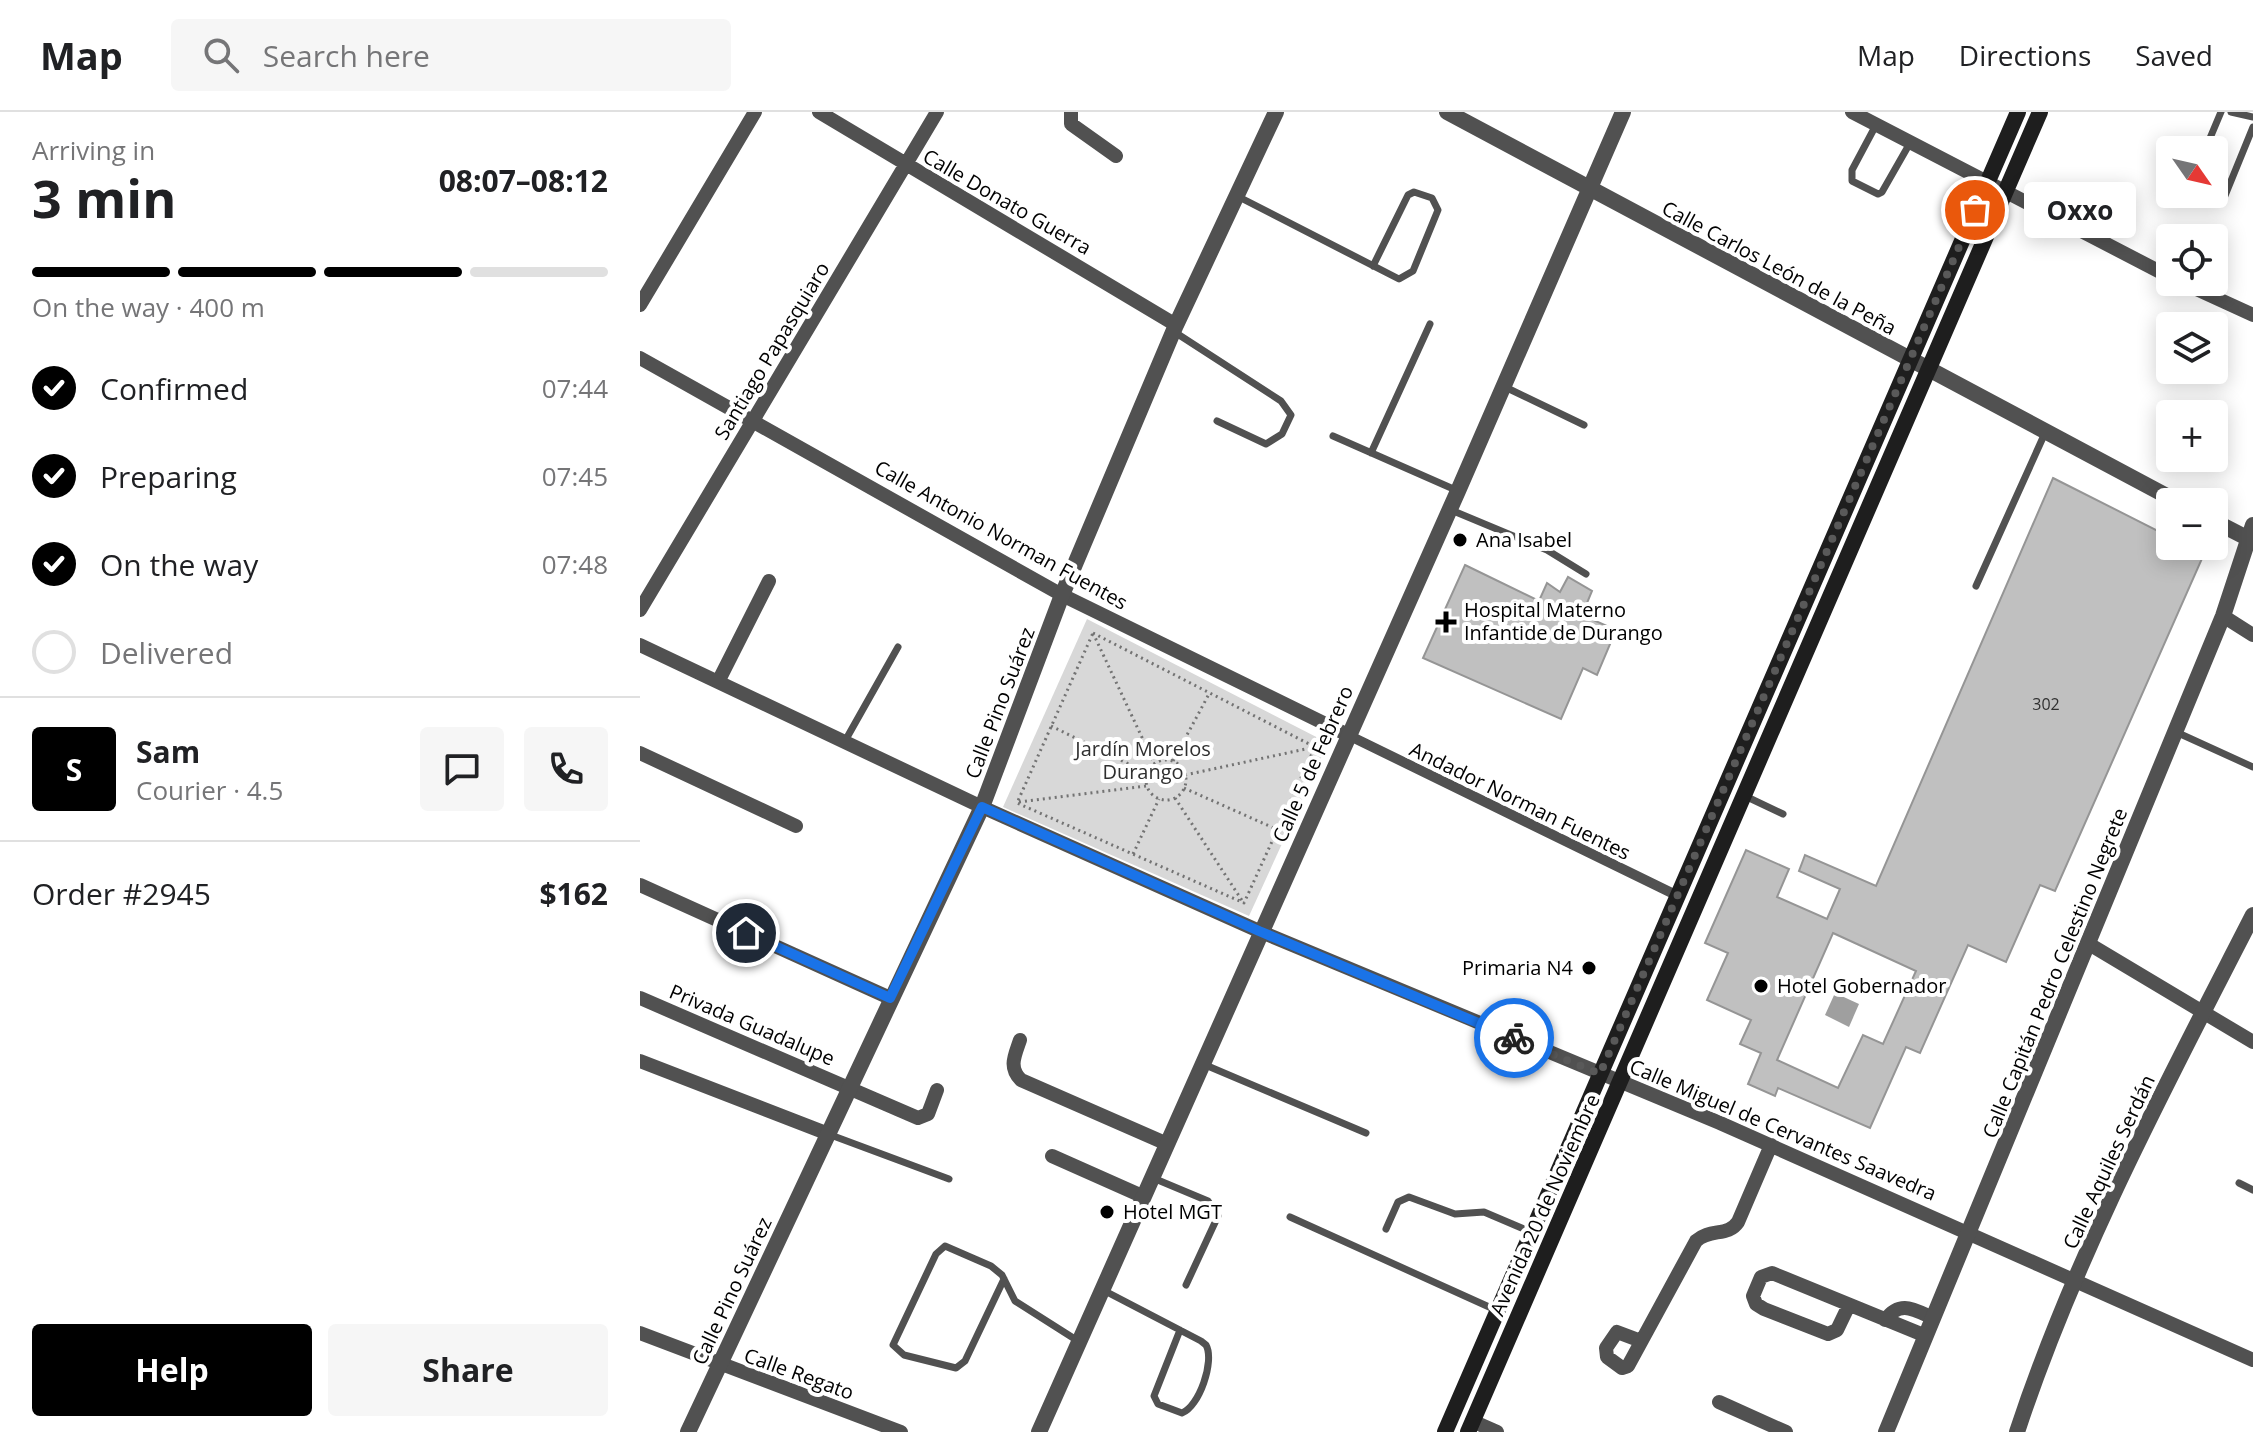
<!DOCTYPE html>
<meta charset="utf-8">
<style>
:root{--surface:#fff;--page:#f6f6f6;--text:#202124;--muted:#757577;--line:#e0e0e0;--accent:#000}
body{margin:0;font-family:"Open Sans",sans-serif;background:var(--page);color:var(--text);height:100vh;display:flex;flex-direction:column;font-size:30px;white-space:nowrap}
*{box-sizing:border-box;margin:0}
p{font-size:26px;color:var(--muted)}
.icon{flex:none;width:44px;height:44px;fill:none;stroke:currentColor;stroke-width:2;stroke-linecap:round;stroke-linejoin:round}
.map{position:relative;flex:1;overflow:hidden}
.side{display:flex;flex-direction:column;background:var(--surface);width:640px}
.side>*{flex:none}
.needle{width:52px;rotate:124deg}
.tools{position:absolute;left:1516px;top:24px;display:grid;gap:16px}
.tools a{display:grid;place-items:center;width:72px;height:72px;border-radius:8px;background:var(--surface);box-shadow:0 4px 20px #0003;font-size:40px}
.pin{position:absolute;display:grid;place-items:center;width:68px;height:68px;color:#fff;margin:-34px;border:4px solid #fff;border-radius:50%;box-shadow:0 2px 8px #0007}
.courier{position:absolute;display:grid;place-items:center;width:80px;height:80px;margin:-40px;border:6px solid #1a73e8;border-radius:50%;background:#fff;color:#222;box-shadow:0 2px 10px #0007}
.bubble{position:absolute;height:56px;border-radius:8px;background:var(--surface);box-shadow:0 4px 20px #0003;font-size:26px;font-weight:700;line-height:56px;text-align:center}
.summary em{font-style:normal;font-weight:700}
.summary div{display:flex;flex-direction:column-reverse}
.summary{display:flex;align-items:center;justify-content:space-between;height:136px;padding:0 32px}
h1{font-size:52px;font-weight:700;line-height:60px}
.bar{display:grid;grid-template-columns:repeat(4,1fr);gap:12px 8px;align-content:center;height:96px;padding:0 32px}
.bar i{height:10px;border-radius:6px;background:var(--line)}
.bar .selected{background:var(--accent)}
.bar p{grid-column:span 4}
.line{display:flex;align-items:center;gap:20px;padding:0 32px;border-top:2px solid var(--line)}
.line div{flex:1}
.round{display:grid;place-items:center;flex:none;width:84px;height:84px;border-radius:8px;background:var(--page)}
ol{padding:0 32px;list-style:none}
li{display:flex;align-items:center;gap:24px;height:88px}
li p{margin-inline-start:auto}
li .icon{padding:8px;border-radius:50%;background:var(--accent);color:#fff;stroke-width:4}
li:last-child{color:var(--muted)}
li i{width:44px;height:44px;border:4px solid var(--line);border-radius:50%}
.action{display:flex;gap:16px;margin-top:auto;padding:16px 32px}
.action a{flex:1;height:92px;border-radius:8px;background:var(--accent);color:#fff;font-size:32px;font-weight:700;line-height:92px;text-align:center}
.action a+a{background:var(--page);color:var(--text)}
header{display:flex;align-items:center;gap:48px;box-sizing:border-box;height:112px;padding:0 40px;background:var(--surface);border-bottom:2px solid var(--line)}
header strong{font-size:38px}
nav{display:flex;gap:44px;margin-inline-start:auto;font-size:28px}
.search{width:560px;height:72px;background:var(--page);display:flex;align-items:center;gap:20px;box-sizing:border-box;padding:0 28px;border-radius:8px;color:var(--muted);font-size:30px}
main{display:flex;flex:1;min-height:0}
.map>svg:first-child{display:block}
</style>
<header>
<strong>Map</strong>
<div class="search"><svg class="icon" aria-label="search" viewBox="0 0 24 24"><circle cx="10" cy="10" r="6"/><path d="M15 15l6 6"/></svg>Search here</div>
<nav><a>Map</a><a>Directions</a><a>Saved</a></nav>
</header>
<main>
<section class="side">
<div class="summary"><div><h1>3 min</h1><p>Arriving in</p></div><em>08:07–08:12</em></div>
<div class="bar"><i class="selected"></i><i class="selected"></i><i class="selected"></i><i></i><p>On the way · 400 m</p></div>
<ol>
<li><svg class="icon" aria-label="check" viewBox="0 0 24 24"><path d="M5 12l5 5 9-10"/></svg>Confirmed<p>07:44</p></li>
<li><svg class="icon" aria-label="check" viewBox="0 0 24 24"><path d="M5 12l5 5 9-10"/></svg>Preparing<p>07:45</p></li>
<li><svg class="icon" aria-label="check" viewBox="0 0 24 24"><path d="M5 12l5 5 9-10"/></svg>On the way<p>07:48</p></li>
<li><i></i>Delivered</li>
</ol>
<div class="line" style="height:144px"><b class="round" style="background:var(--accent);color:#fff">S</b><div><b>Sam</b><p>Courier · 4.5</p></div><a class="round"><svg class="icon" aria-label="chat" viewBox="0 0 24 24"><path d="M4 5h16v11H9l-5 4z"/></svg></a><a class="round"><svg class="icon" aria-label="phone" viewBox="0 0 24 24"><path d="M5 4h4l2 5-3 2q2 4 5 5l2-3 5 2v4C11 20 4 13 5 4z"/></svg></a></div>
<div class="line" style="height:104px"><div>Order #2945</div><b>$162</b></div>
<div class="action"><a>Help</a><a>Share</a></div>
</section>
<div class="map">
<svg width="1613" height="1320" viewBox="0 0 1613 1320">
<rect width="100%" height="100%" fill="#fff"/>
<!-- park -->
<path fill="#d8d8d8" d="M447 507 688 631 609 804 363 695Z"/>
<!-- water -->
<path fill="#9f9f9f" d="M1195 881 1219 892 1209 915 1185 903Z"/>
<!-- building -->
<path fill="#c0c0c0" stroke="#959595" stroke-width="2" fill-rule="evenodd" d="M1413 366 1530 425V434H1548L1564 442 1415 779 1400 773 1366 850 1328 833 1280 941 1266 935 1230 1016 1138 976 1135 984 1108 972 1121 941 1100 932 1111 908 1067 888 1088 841 1065 831 1106 738 1149 757 1137 785 1187 807 1200 777 1159 759 1165 743 1236 774ZM1193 821 1276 859 1243 932 1223 923 1198 976 1137 948Z
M825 453 899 489 907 471 920 480 928 465 952 479 942 503 976 518 957 563 943 556 921 607 783 546Z"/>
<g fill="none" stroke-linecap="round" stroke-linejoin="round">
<!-- path -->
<path stroke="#737373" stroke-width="3" stroke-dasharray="2 4" stroke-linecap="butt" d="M453 521 675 635 604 791 377 691Z
M453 521 514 651
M411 614 507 661
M506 668a20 20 0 1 1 40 0a20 20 0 1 1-40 0Z
M533 649 569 582
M545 663 675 635
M544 676 636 717
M535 686 603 790
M379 690 506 674
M493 742 519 687"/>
<!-- service -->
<path stroke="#515151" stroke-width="7" d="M1591 0 1613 5
M1236 13 1212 58V69L1238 82 1242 80 1270 31
M1565 38 1581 0
M1551 82 1567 92 1582 91 1613 15
M597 84 759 167 773 159 798 98 792 86 774 80 768 83 733 154
M533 219 641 289 651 303 642 322 626 332 577 309
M865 275 944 313
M693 324 818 379
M731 341 790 212
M811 398 907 438 946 462
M1336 474 1405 321
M1536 620 1613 655
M205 629 258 535
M1105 684 1143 702
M563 952 726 1021
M188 1022 309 1067
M513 1066 568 1089 578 1104 546 1173
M1599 1071 1613 1078
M650 1105 858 1199
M746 1117 758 1090 769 1085 815 1102 844 1100 891 1120
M364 1167 325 1249 316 1256 264 1243 253 1233 296 1142 305 1134 351 1154 362 1163 375 1189 438 1229
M463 1178 561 1229 566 1233C575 1249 559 1295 542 1301L518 1292 514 1284 540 1218"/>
<!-- pedestrian -->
<path stroke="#515151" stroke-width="10" d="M708 623 1038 784"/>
<!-- minor -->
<path stroke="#515151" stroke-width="14" d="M179 0 536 213
M431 0V12L476 44
M1212 0 1530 165
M1541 170 1613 203
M0 193 115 0
M0 246 422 483 708 623
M0 498 297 0
M1583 504 1613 523
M0 533 342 695 619 819 1080 1011 1613 1248
M79 568 129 469
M0 641 156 714
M0 773 250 886
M1449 832 1613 930
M0 886 278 1006 288 1002 297 978
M380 928C375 943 368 955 381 968L525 1031
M0 949 186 1021
M412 1044 502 1084
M1209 1193 1197 1218 1188 1222 1124 1197 1116 1192 1113 1184 1121 1165 1132 1161 1286 1224
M1245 1208C1260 1188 1273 1197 1293 1206
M0 1221 261 1320
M1001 1229 977 1220 966 1236 967 1245 982 1256 988 1254 1056 1129C1070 1116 1088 1125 1098 1110L1131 1033
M1079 1290 1146 1320
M832 1309 857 1320"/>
<!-- tertiary -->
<path stroke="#515151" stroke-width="16" d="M807 0 1538 390
M1574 409 1609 427
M48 1320 342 695 422 483 536 213 636 0
M399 1320 818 379 983 0
M1246 1320 1583 504 1613 413
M1377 1320C1436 1141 1527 971 1613 803"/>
<!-- secondary -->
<path stroke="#1e1e1e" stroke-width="16" d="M805 1320 1378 0
M828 1320 1400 0"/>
</g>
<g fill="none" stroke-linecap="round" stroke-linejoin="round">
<!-- done -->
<path stroke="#595959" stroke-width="8" stroke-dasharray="0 14.4" d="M874 926 960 962 1335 98"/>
<!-- route -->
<path stroke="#1a73e8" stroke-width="10" d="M106 821 250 886 342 695 619 819 874 926"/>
</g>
<!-- markers -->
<g fill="#000" stroke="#fff" stroke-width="3">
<circle cx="820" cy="428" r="8"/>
<path d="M802 498h8v8h8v8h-8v8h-8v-8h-8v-8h8z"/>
<circle cx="949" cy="856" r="8"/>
<circle cx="1121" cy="874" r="8"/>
<circle cx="467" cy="1100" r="8"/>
</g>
<g text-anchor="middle" stroke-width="8" stroke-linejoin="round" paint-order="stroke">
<!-- number labels -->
<g font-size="16" fill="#303030">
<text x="1406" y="598">302</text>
</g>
<!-- street labels -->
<g font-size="20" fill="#000" stroke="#fff">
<text transform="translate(367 90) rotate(30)" y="7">Calle Donato Guerra</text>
<text transform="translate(1139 156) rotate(28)" y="7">Calle Carlos León de la Peña</text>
<text transform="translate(132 239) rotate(-59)" y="7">Santiago Papasquiaro</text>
<text transform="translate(361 423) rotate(29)" y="7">Calle Antonio Norman Fuentes</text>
<text transform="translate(360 591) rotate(-69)" y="7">Calle Pino Suárez</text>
<text transform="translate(673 652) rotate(-66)" y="7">Calle 5 de Febrero</text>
<text transform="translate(880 689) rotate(26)" y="7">Andador Norman Fuentes</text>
<text transform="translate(1415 861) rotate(-68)" y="7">Calle Capitán Pedro Celestino Negrete</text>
<text transform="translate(112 913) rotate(23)" y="7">Privada Guadalupe</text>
<text transform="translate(1143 1018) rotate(23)" y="7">Calle Miguel de Cervantes Saavedra</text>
<text transform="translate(1469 1050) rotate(-65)" y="7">Calle Aquiles Serdán</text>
<text transform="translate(905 1093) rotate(-66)" y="7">Avenida 20 de Noviembre</text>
<text transform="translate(92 1179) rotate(-65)" y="7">Calle Pino Suárez</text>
<text transform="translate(159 1262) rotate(20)" y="7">Calle Regato</text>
</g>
<!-- poi labels -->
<g font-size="20" fill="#000" stroke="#fff" text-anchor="start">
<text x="836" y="435">Ana Isabel</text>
<text x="824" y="505">Hospital Materno<tspan x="824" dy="23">Infantide de Durango</tspan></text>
<text x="933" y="863" text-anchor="end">Primaria N4</text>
<text x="1137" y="881">Hotel Gobernador</text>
<text x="483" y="1107">Hotel MGT</text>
</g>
<!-- park labels -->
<g font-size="20" fill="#2f2f2f" stroke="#fff">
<text x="503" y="644">Jardín Morelos<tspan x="503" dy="23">Durango</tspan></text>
</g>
</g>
</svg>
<div class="tools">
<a><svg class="needle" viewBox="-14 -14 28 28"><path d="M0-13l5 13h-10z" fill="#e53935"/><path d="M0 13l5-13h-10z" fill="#757577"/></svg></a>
<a><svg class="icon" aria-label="locate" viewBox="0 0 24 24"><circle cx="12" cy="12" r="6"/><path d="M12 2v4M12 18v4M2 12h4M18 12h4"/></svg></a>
<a><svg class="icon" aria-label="layers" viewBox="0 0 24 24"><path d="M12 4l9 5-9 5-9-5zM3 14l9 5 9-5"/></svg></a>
<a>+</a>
<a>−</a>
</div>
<div class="pin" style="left:1335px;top:98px;background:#ea580c"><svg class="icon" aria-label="bag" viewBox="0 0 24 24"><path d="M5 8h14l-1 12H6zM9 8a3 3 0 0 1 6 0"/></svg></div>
<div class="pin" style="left:106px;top:821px;background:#1f2937"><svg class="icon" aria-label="home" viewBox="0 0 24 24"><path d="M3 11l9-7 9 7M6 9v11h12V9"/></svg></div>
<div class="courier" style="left:874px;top:926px"><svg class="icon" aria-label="bike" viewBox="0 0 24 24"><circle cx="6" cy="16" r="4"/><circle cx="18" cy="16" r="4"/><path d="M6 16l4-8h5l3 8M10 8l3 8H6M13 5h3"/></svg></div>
<div class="bubble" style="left:1384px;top:70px;width:112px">Oxxo</div>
</div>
</main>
